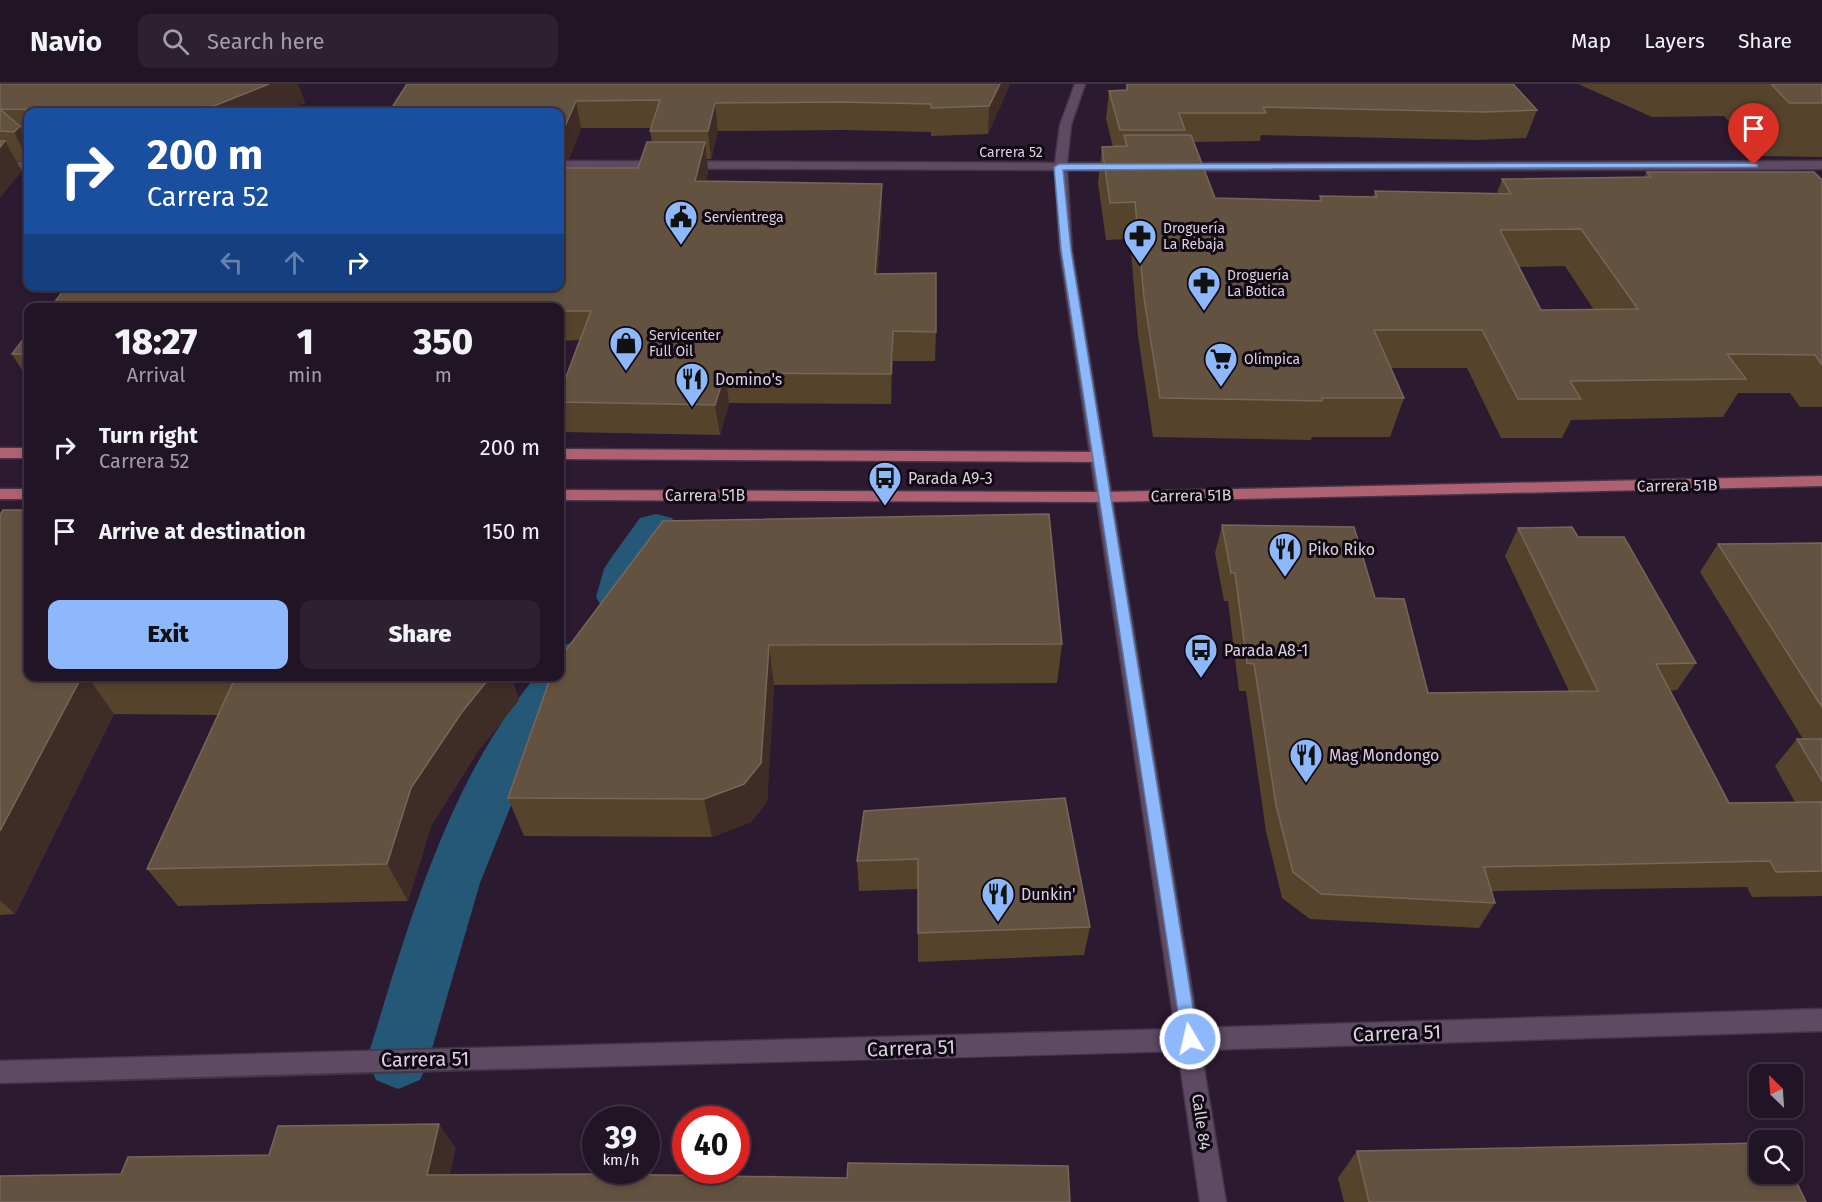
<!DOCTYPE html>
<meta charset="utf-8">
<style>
:root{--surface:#211424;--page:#2d2131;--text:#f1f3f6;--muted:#a29ea6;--line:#3e3341;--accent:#8db9fc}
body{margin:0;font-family:"Fira Sans",sans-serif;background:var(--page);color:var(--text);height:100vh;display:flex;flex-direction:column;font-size:22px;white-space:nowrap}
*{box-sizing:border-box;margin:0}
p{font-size:20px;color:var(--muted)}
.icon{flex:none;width:33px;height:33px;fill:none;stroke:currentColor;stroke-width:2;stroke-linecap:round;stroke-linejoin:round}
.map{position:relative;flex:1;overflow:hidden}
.details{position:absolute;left:24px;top:219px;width:540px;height:378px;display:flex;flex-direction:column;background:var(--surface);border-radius:12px;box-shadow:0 3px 9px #0003,0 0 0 2px var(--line)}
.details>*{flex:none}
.banner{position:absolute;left:24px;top:24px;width:540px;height:183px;border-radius:12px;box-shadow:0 3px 9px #0003,0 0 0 2px var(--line);background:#1a4fa0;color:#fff;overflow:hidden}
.needle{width:39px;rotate:335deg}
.tools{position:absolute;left:1749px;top:980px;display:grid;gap:12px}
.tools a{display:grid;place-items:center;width:54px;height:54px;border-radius:12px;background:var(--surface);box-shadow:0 3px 9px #0003,0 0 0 2px var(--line);font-size:30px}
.speed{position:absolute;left:582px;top:1022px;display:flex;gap:12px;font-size:30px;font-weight:700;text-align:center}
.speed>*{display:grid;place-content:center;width:78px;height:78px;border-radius:50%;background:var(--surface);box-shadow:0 3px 9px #0003,0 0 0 2px var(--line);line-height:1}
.speed small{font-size:15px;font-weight:400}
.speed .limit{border:9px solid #d22;background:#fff;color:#111}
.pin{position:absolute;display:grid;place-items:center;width:51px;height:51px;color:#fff;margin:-62px -26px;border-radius:50% 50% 50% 0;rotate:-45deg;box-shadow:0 0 6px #0007}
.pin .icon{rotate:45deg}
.me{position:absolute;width:66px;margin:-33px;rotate:351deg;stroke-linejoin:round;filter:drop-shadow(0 0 4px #0008)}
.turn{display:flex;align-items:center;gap:21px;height:126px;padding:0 24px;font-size:27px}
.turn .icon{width:78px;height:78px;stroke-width:2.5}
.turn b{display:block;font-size:42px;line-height:51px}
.lanes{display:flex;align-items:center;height:57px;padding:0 24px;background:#0003;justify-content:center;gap:30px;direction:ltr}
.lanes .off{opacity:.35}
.eta{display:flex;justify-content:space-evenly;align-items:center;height:102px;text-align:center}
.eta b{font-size:36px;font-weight:800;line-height:42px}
.action{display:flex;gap:12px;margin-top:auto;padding:12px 24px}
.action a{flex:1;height:69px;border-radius:12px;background:var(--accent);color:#111;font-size:24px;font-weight:800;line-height:69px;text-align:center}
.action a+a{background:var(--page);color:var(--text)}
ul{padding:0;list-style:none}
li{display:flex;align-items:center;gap:18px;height:84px;padding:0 24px}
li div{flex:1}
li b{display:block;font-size:22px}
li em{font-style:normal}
header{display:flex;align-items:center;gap:36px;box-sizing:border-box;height:84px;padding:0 30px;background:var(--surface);border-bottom:2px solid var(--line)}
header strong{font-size:28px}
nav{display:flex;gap:33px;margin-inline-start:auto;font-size:21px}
.search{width:420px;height:54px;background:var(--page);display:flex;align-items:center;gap:15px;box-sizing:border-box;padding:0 21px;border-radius:12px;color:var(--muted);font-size:22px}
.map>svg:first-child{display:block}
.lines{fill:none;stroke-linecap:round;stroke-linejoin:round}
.canal{fill:#245876;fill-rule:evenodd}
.minor-casing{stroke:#443648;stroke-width:3}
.major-casing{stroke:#443648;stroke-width:3}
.minor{fill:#5e4a63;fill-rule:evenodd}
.major{fill:#ae6170;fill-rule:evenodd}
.wall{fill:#56432c;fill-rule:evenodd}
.shaded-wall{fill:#3f2c26}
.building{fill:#645240;stroke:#776659;stroke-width:1.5;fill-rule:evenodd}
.route{fill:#8db9fc;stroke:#5c78a4;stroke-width:1.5}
.labels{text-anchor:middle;stroke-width:6;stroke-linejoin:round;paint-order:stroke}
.far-street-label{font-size:14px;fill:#dcd1df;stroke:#100812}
.far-poi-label{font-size:14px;fill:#dcd1df;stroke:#100812;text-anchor:start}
.poi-label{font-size:16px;fill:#dcd1df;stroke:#100812;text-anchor:start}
.street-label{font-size:16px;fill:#dcd1df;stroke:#100812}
.near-street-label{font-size:20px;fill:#dcd1df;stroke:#100812}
</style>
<header>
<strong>Navio</strong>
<div class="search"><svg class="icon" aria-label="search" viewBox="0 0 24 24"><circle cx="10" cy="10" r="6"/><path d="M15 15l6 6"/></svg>Search here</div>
<nav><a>Map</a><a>Layers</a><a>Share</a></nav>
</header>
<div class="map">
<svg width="1822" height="1118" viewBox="0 0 1822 1118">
<rect width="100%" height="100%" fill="#2c1a30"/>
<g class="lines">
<path class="canal" d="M656 430 672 434 678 445 649 488 642 513 635 525 619 530 603 525 596 513 604 485 611 474 640 434Z
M581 556 598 561 605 574 550 649 514 714 480 799 429 975 420 996 398 1005 376 996 367 975C408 843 446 700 536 592H560V566L564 561Z"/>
<g class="minor-casing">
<path id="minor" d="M1075 0H1085L1071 41 1067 79H1124L1130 83 1124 87 1067 86 1072 167 1198 944 1822 925V947L1201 966 1226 1118H1200L1178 967C785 979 393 986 0 999V977L1175 945 1060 167 1055 86 560 84V77L1055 79 1060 41Z
M1822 77V85L1179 87 1173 83 1179 79Z
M0 78H28V85L0 86Z"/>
</g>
<g class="major-casing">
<path id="major" d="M0 364H28V374H0Z
M560 365 1098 368 1106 373 1098 378 560 375Z
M1822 392V402L1105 418 560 416V406L1105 408Z
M0 405H28V415H0Z"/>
</g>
<use href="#minor" class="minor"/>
<use href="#major" class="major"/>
</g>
<path class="wall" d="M0 0H298L305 19 282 28H28V54H27L28 58V78L16 77 22 87 0 113Z
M407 0H1010L988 50 931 52V48L843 46 718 47 711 75H707L708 87 706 97 882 128 878 190 936 248 935 277H893L891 320 729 319 720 351 564 348 560 331V309L579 256 560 257V202ZM581 44H651L650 47 652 58 638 84H564L562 76 569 75Z
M1127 0H1513L1537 26 1526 54 1476 56 1261 51 1260 57 1193 58 1215 114 1319 116 1320 112 1373 113 1375 107 1497 109 1502 95 1644 93 1647 88 1822 96V323H1800L1790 309H1738L1723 333 1571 336 1562 354H1501L1467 284H1391L1404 314 1390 353H1312L1311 356 1153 353 1138 252 1130 155 1106 156 1098 99 1102 63H1113L1106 35 1109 7 1126 6ZM1565 182 1594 226H1541L1519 183Z
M1578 0H1822V73L1761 72 1724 32 1652 33Z
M28 249V296L12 270Z
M0 431 28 592H511L519 616 478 667 431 742 408 817 178 822 147 785 219 631 114 630 15 830 0 831Z
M663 437 1062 560 1057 599 774 601 767 718 751 738 712 753 524 752 508 714Z
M1222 441 1375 514 1428 609 1569 607 1505 472 1518 444 1578 453 1696 579 1677 606 1670 607 1729 719 1795 718 1775 682 1797 655H1803L1700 488 1718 460 1822 459V812L1752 813 1747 803 1491 807 1495 819 1479 844 1310 835 1282 814 1266 747 1246 607H1239L1228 517H1224L1215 469Z
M864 727 1090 843 1084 871 918 878V805L859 807 857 777Z
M1357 1067 1806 1118H1344L1338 1094Z"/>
<path class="shaded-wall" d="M269 0H298L305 19 282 28H216L214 22Z
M1000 0H1010L988 50 989 22Z
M576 17 581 44 569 75 562 76 565 86 560 99V48Z
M715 19 718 47 711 75 708 47Z
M20 42 28 58V75L14 48Z
M5 57 22 87 0 113V63Z
M705 58 708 87 699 125 695 97Z
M882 100V128L876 219 875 190Z
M893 247V277L891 320V290Z
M725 289 729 319 720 351 715 321Z
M769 561 774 601 767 718 751 738 712 753 704 715Z
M82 592H87L114 630 15 830 0 816V747Z
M491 592H511L519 616 478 667 431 742 408 817 387 780 411 704 462 628Z
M439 1040 456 1064 445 1113 427 1091Z"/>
<path class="building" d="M0 0H269L214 22 128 26 0 25 20 42 14 48 0 47Z
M407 0H1000L989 22 931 24V20L841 18 715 19 708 47H650L660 16 576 17 563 47 560 48V28H389Z
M1127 0H1513L1537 26 1485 28 1263 23 1266 29H1179L1185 46H1120L1109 7 1127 6Z
M1771 0H1822V19H1789Z
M1124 51H1191L1215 114 1322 117 1320 112 1377 113 1375 107 1511 110 1502 95 1651 93 1647 88H1814L1822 96V281L1815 271 1727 270 1746 295 1570 297 1581 315H1518L1482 246H1374L1404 314H1322V317L1160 314 1144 214 1135 118 1110 119 1102 63 1127 62ZM1581 145 1638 225 1541 226 1500 146Z
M0 57H5L0 63Z
M647 58H705L695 97 882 100 875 190 936 189V248L893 247 891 290 725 289 715 321 560 318V309L591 227H560V224H50L67 202H560V84H638Z
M28 249V270H12Z
M3 426H28V592H82L0 747V431Z
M1049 430 1062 560 769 561 761 679 744 700 704 715 508 714 551 592H560V574L663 437Z
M1222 441 1354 443 1375 514 1404 515 1428 609 1598 607 1518 444 1572 443 1578 453H1624L1696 579 1656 580 1729 719 1822 718V787L1776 788 1770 777 1484 783 1495 819 1321 810 1293 788 1276 721 1254 580 1247 579 1235 489H1231Z
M1822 459V623L1718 460Z
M236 592H491L462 628 411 704 387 780 147 785Z
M1797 655H1822V697Z
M1065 714 1090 843 918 849V775L857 777 864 727Z
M439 1040 427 1091 605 1090 847 1094 848 1079 1068 1082 1070 1118H0V1092L121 1090 128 1073 269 1071 278 1042Z
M1760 1059V1089H1792L1806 1118H1369L1357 1067Z"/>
<path class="route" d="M1754 79 1758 81 1757 83 1063 86 1071 166 1198 955 1196 961 1190 964 1183 961 1061 166 1054 83 1059 80Z"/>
<defs>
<g id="civic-pin" transform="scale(1.725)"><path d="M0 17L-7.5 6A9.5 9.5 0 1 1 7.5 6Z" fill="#8db9fc" stroke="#100812"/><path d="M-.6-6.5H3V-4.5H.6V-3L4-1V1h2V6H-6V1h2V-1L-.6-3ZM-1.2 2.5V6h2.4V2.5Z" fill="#111"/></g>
<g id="pharmacy-pin" transform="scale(1.725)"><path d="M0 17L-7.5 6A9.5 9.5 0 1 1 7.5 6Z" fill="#8db9fc" stroke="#100812"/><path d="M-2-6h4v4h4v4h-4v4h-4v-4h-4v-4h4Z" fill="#111"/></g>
<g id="shop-pin" transform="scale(1.725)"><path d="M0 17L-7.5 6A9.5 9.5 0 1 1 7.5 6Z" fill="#8db9fc" stroke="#100812"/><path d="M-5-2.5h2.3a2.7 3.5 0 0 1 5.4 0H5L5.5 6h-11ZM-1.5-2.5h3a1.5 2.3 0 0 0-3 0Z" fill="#111"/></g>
<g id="supermarket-pin" transform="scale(1.725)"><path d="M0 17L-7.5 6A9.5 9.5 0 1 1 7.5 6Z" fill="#8db9fc" stroke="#100812"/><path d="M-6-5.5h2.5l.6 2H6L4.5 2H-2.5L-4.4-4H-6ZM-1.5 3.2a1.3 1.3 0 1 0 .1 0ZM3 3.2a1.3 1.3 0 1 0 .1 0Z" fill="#111"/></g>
<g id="restaurant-pin" transform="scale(1.725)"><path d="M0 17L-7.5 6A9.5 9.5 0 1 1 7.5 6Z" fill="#8db9fc" stroke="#100812"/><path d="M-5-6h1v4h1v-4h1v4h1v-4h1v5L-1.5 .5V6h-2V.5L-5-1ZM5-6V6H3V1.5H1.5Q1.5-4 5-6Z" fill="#111"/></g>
<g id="bus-pin" transform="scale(1.725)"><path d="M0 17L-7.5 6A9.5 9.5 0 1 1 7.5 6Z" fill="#8db9fc" stroke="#100812"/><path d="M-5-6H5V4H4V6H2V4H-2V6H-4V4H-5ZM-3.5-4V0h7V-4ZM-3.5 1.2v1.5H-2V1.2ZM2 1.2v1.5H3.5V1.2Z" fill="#111"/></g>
</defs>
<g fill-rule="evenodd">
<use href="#civic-pin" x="681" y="133"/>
<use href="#pharmacy-pin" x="1140" y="152"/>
<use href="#pharmacy-pin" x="1204" y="199"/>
<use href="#shop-pin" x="626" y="259"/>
<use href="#supermarket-pin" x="1221" y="275"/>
<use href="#restaurant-pin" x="692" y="295"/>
<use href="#bus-pin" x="885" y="394"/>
<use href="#restaurant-pin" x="1285" y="465"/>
<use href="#bus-pin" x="1201" y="566"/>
<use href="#restaurant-pin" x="1306" y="671"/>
<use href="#restaurant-pin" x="998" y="810"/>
</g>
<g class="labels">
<g class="far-street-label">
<text x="1011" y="73">Carrera 52</text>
</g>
<g class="far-poi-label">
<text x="704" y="138">Servientrega</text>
<text x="1163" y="149">Droguería<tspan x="1163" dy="16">La Rebaja</tspan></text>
<text x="1227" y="196">Droguería<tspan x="1227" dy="16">La Botica</tspan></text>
<text x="649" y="256">Servicenter<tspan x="649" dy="16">Full Oil</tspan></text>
<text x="1244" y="280">Olímpica</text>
</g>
<g class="poi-label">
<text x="715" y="301">Domino's</text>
<text x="908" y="400">Parada A9-3</text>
<text x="1308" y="471">Piko Riko</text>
<text x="1224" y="572">Parada A8-1</text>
<text x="1329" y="677">Mag Mondongo</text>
<text x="1021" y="816">Dunkin'</text>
</g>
<g class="street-label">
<text transform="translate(1677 401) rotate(-1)" y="6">Carrera 51B</text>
<text x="705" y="417">Carrera 51B</text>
<text transform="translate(1191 411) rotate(-1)" y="6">Carrera 51B</text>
<text transform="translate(1202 1038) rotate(82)" y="6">Calle 84</text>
</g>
<g class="near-street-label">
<text transform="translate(1397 949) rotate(-2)" y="7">Carrera 51</text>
<text transform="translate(911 964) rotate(-2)" y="7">Carrera 51</text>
<text transform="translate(425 975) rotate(-1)" y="7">Carrera 51</text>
</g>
</g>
</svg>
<div class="tools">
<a><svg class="needle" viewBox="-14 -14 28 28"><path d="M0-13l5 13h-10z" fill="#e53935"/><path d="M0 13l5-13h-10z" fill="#a29ea6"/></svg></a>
<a><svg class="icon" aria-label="search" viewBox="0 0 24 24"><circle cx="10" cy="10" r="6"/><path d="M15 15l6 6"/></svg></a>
</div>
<div class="speed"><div>39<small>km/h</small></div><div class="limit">40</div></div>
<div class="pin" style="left:1754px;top:81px;background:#d93025"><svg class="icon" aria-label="arrive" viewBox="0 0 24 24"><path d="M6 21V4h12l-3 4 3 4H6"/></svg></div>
<svg class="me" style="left:1190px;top:955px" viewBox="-20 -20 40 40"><circle r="17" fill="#8db9fc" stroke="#fff" stroke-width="3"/><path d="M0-11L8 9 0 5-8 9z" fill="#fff"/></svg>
<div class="banner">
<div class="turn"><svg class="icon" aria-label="right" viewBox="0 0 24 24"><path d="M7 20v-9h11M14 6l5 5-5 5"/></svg><div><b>200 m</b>Carrera 52</div></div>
<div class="lanes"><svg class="icon off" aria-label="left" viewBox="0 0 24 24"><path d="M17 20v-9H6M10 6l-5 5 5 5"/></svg><svg class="icon off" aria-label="ahead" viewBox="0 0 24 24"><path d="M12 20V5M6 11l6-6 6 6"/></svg><svg class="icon" aria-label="right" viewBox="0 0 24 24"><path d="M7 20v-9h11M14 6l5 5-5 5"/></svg></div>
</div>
<section class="details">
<div class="eta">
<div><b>18:27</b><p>Arrival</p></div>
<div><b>1</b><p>min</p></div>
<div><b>350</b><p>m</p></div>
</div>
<ul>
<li><svg class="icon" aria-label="right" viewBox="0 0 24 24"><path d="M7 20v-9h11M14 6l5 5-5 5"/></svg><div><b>Turn right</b><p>Carrera 52</p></div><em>200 m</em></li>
<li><svg class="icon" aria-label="arrive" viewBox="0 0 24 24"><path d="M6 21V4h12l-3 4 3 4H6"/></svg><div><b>Arrive at destination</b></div><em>150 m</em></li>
</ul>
<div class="action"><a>Exit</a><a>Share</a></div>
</section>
</div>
